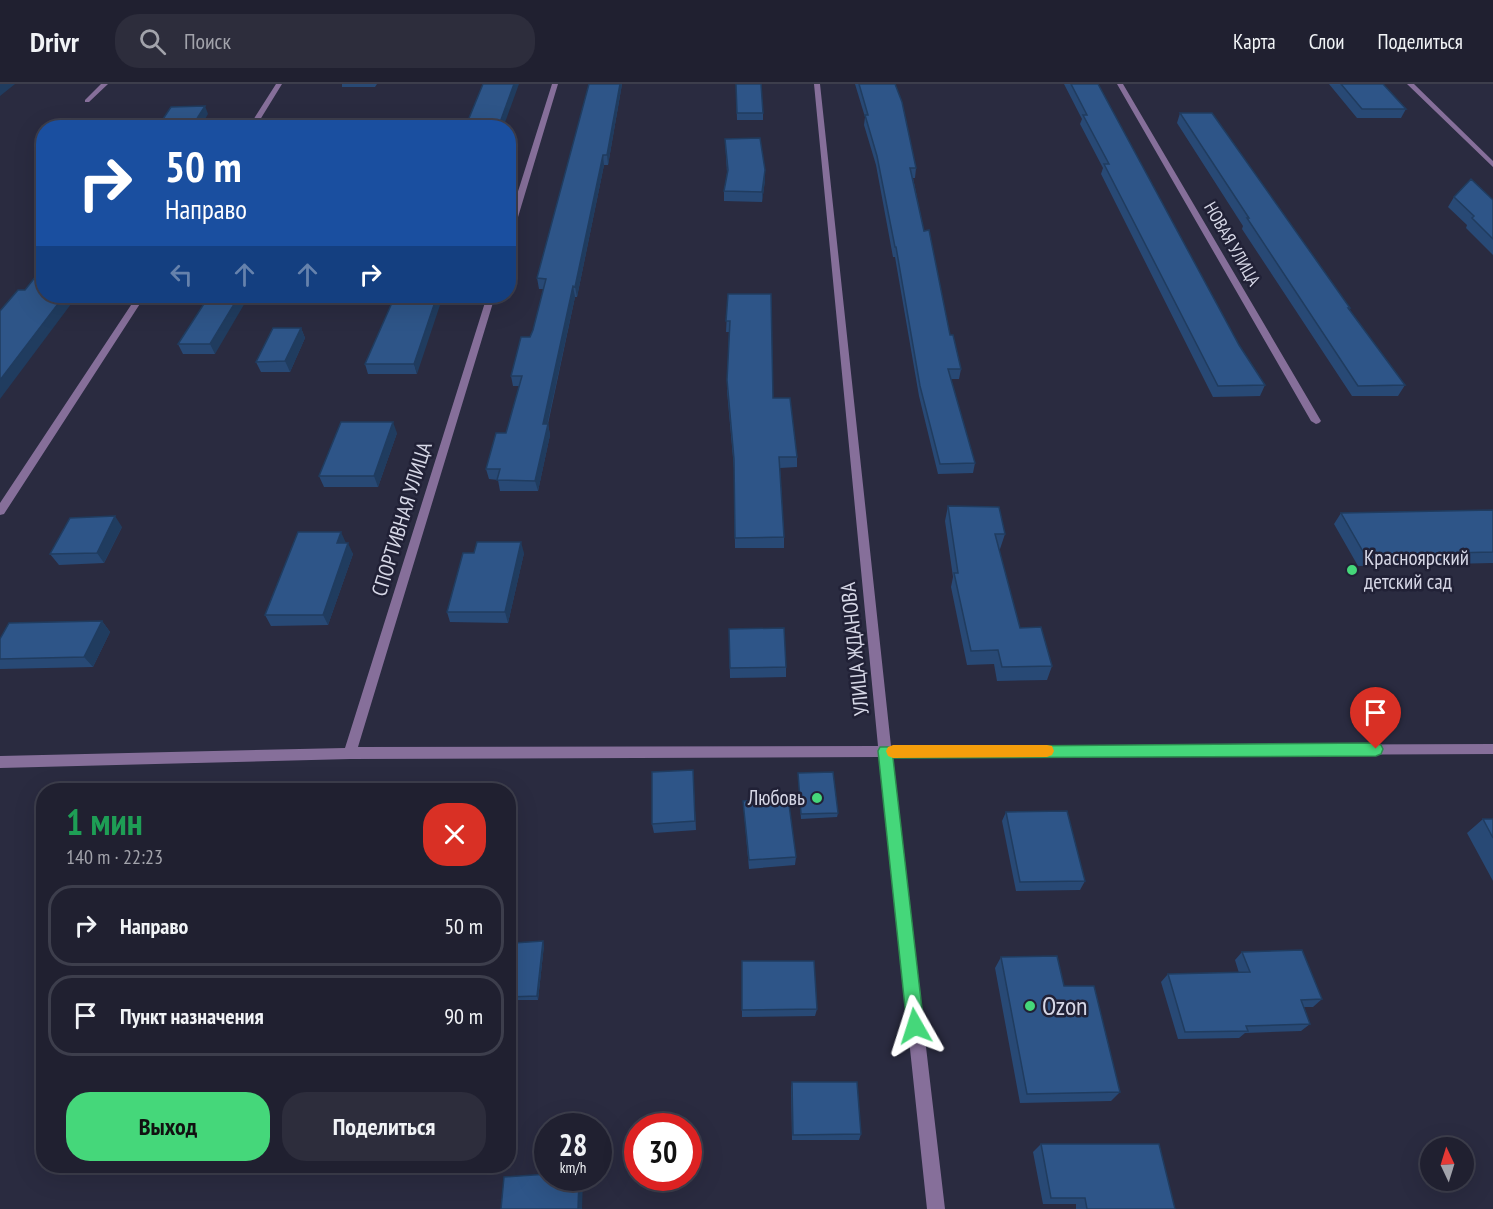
<!DOCTYPE html>
<html lang="ru">
<meta charset="utf-8">
<style>
:root{--surface:#202030;--page:#2d2d3c;--text:#f1f3f6;--muted:#a2a3ab;--line:#3d3e4c;--accent:#45d77a}
body{margin:0;font-family:"PT Sans Narrow",sans-serif;background:var(--page);color:var(--text);height:100vh;display:flex;flex-direction:column;font-size:22px;white-space:nowrap}
*{box-sizing:border-box;margin:0}
p{font-size:20px;color:var(--muted)}
.icon{flex:none;width:33px;height:33px;fill:none;stroke:currentColor;stroke-width:2;stroke-linecap:round;stroke-linejoin:round}
.map{position:relative;flex:1;overflow:hidden}
.sheet{position:absolute;left:36px;top:699px;width:480px;height:390px;display:flex;flex-direction:column;background:var(--surface);border-radius:24px;box-shadow:0 6px 24px #0002,0 0 0 2px var(--line)}
.sheet>*{flex:none}
.banner{position:absolute;left:36px;top:36px;width:480px;height:183px;border-radius:24px;box-shadow:0 6px 24px #0002,0 0 0 2px var(--line);background:#1a4fa0;color:#fff;overflow:hidden}
.needle{width:39px;rotate:356deg}
.buttons{position:absolute;left:1420px;top:1053px;display:grid;gap:12px}
.buttons a{display:grid;place-items:center;width:54px;height:54px;border-radius:50%;background:var(--surface);box-shadow:0 6px 24px #0002,0 0 0 2px var(--line);font-size:30px}
.speed{position:absolute;left:534px;top:1029px;display:flex;gap:12px;font-size:30px;font-weight:700;text-align:center}
.speed>*{display:grid;place-content:center;width:78px;height:78px;border-radius:50%;background:var(--surface);box-shadow:0 6px 24px #0002,0 0 0 2px var(--line);line-height:1}
.speed small{font-size:15px;font-weight:400}
.speed .limit{border:9px solid #d22;background:#fff;color:#111}
.pin{position:absolute;display:grid;place-items:center;width:51px;height:51px;color:#fff;margin:-62px -26px;border-radius:50% 50% 50% 0;rotate:-45deg;box-shadow:0 0 6px #0007}
.pin .icon{rotate:45deg}
.me{position:absolute;width:66px;margin:-33px;rotate:354deg;stroke-linejoin:round;filter:drop-shadow(0 0 4px #0008)}
.turn{display:flex;align-items:center;gap:21px;height:126px;padding:0 30px;font-size:27px}
.turn .icon{width:78px;height:78px;stroke-width:2.5}
.turn b{display:block;font-size:42px;line-height:51px}
.lanes{display:flex;align-items:center;height:57px;padding:0 30px;background:#0003;justify-content:center;gap:30px;direction:ltr}
.lanes .off{opacity:.35}
.round{display:grid;place-items:center;flex:none;width:63px;height:63px;border-radius:24px;background:var(--page)}
.overview{display:flex;align-items:center;justify-content:space-between;height:102px;padding:0 30px}
h1{font-size:36px;font-weight:800;line-height:45px;color:#1e9e55}
.primary-button{display:flex;gap:12px;margin-top:auto;padding:12px 30px}
.primary-button a{flex:1;height:69px;border-radius:24px;background:var(--accent);color:#111;font-size:24px;font-weight:800;line-height:69px;text-align:center}
.primary-button a+a{background:var(--page);color:var(--text)}
ul{padding:0;list-style:none}
li{display:flex;align-items:center;gap:18px;height:81px;margin:0 12px 9px;padding:0 18px;border:3px solid var(--line);border-radius:24px}
li div{flex:1}
li b{display:block;font-size:22px}
li em{font-style:normal}
header{display:flex;align-items:center;gap:36px;box-sizing:border-box;height:84px;padding:0 30px;background:var(--surface);border-bottom:2px solid var(--line)}
header strong{font-size:28px}
nav{display:flex;gap:33px;margin-inline-start:auto;font-size:21px}
.search{width:420px;height:54px;background:var(--page);display:flex;align-items:center;gap:15px;box-sizing:border-box;padding:0 21px;border-radius:24px;color:var(--muted);font-size:22px}
.map>svg:first-child{display:block}
.lines{fill:none;stroke-linecap:round;stroke-linejoin:round}
.minor{fill:#866f9a;fill-rule:evenodd}
.wall{fill:#284975}
.shaded-wall{fill:#203c5f}
.building{fill:#2e5588;stroke:#203c5f;stroke-width:1.5}
.route{fill:#45d77a;stroke:#2d8c4f;stroke-width:1.5}
.slow{fill:#f59e0b}
.poi-dot{fill:#45d77a;stroke:#212136;stroke-width:2}
.labels{text-anchor:middle;stroke-width:5;stroke-linejoin:round;paint-order:stroke}
.far-street-label{font-size:18px;fill:#d6d7e6;stroke:#212136}
.street-label{font-size:21px;fill:#d6d7e6;stroke:#212136}
.poi-label{font-size:21px;fill:#d6d7e6;stroke:#212136;text-anchor:start}
.near-poi-label{font-size:26px;fill:#d6d7e6;stroke:#212136;text-anchor:start}
</style>
<header>
<strong>Drivr</strong>
<div class="search"><svg class="icon" aria-label="search" viewBox="0 0 24 24"><circle cx="10" cy="10" r="6"/><path d="M15 15l6 6"/></svg>Поиск</div>
<nav><a>Карта</a><a>Слои</a><a>Поделиться</a></nav>
</header>
<div class="map">
<svg width="1493" height="1125" viewBox="0 0 1493 1125">
<rect width="100%" height="100%" fill="#2a2b40"/>
<g class="lines">
<path class="minor" d="M101 0H108L89 18H85V16Z
M276 0H282L255 44H248Z
M552 0H558L512 153 508 155V139Z
M814 0H820L891 662 1493 660V670L892 673 945 1125H927L879 673 350 675 0 684V672L345 664 487 212H495L358 663 878 662Z
M1117 0H1123L1321 337 1319 339 1316 340 1311 337Z
M1407 0H1414L1493 77V83Z
M137 212H145L4 430 0 431V419Z"/>
</g>
<path class="wall" d="M342 0H377L375 3H342Z
M589 0H622L608 81H604L577 213H575L548 340 550 351 538 407H500L498 396 489 395 486 385 506 349 519 302H513L511 292 533 246 544 205H539L537 194Z
M736 0 763 29V36H737Z
M855 0H895L916 84 915 94H913L924 147 950 251 961 285 959 295H951L975 379 973 389 938 390 919 312 895 173H893L876 81 864 41 865 33Z
M1064 0H1098L1239 261 1265 301 1260 312 1213 313 1101 90 1103 84 1080 40 1082 35Z
M1329 0H1383L1406 25 1401 34H1357Z
M1180 29 1350 224 1349 225 1405 301 1398 312H1352L1242 145 1243 142 1177 39Z
M725 55 765 96 762 118 724 117V107L727 89Z
M1454 113 1493 116V171L1466 144 1467 141 1448 123Z
M728 210 797 373V383L780 384 784 453V464H735L734 385 727 307 729 248H726Z
M209 212 215 270H183L178 260Z
M395 212 417 290H368L365 280Z
M301 244 305 254 290 288H261L256 278Z
M397 349 378 403H324L319 392Z
M948 422 1005 450 1000 465H999L1020 544 1052 582 1047 596 997 597 994 580 967 581 951 503 953 493 945 437Z
M1493 426V479L1358 482 1334 440 1341 429Z
M122 443 104 479 59 481 50 470Z
M345 459 353 470 328 541 271 542 265 531Z
M524 469 508 539 450 538 447 528Z
M102 537 110 548 93 583 0 585V555Z
M729 545 786 583V593L730 594Z
M693 686 696 746 654 749 652 740Z
M798 689 838 729 837 733 801 735Z
M743 717 796 773 795 781 749 785Z
M1006 728 1085 797 1080 806 1016 807 1002 737Z
M1483 735H1493V797L1467 749Z
M544 861 538 916H510L508 913Z
M1242 868 1322 915 1313 923H1304L1310 940 1301 947 1245 949 1239 954 1178 955 1161 898 1168 890 1239 889 1235 876Z
M1001 873 1064 902 1120 1008 1111 1017 1020 1019 995 884Z
M742 877 817 925 815 932 742 933Z
M792 998 861 1050 859 1056H792L791 1004Z
M1041 1060 1175 1125H1076V1120H1043L1033 1068Z"/>
<path class="shaded-wall" d="M0 0H15L0 12Z
M514 0H519L503 44H498Z
M620 0H622L608 81 607 71Z
M205 22 208 30 200 44H191Z
M603 71 604 81 577 213 575 203Z
M765 86V96L762 118V108Z
M573 202 575 213 545 351 543 340Z
M64 212H74L73 213 74 216 0 315V296Z
M239 212H249L215 270 210 260Z
M437 212H443L417 290 414 280Z
M301 244 305 254 290 288 285 277Z
M393 338 397 349 378 403 374 392Z
M548 340 550 351 538 407 535 397Z
M115 432 122 443 104 479 97 469Z
M341 448 346 459H337Z
M521 458 524 469 508 539 505 528Z
M348 459 353 470 328 541 323 531Z
M102 537 110 548 93 583 84 573Z
M543 857 544 861 538 916 537 912Z
M579 1094H583L582 1125H578Z"/>
<path class="building" d="M483 0H514L498 44H465Z
M589 0H620L607 71H603L575 203 573 202 543 340H548L535 397 497 396 500 385H486L496 349H506L522 292H511L521 253H530L533 246 546 195 537 194Z
M736 0H761L763 29H737Z
M859 0H895L902 18 916 84H910L924 147 929 146 950 251H953L961 285H948L975 379 940 380 920 302 896 163H895L877 72 865 31H868Z
M1071 0H1098L1239 261 1265 301 1218 302 1104 80H1109L1083 31H1087Z
M1341 0H1383L1406 25H1362Z
M205 22 191 44H157L171 23Z
M1180 29H1212L1350 224H1348L1405 301 1358 302 1247 134H1249Z
M760 54 765 86 762 108 724 107 728 86 725 55Z
M1471 95 1493 116V155L1472 134 1474 132 1454 113Z
M44 182V212H64L0 296V227L18 206H25Z
M728 210H771L773 314H790L797 373H779L784 453 735 454 734 375 727 296 730 237H726Z
M209 212H239L210 260H178Z
M395 212H437L414 280H365Z
M273 244H301L285 277 256 278Z
M341 338H393L374 392H319Z
M948 422 999 423 1005 450H995L1020 544 1041 543 1052 582 1002 583 998 566 971 567 954 489H958Z
M1493 426V468L1365 471 1341 429Z
M115 432 97 469 50 470 70 434Z
M298 448H341L337 459H348L323 531H265Z
M477 458H521L505 528H447L463 469H474Z
M102 537 84 573 0 575V555L9 539Z
M784 544 786 583 730 584 729 545Z
M693 686 695 737 652 740V688Z
M833 688 838 729 801 730 798 689Z
M788 713 796 773 749 776 743 717Z
M1067 727 1085 797 1020 798 1006 728Z
M1483 735H1493V754Z
M543 857 537 912 508 913V906L514 859Z
M1302 866 1322 915 1301 916 1310 940 1246 942 1248 947 1185 948 1168 890 1250 888 1242 868Z
M1057 872 1064 902H1094L1120 1008 1027 1010 1001 873Z
M742 877H814L817 925 742 926Z
M792 998H857L861 1050 793 1051Z
M1041 1060H1159L1175 1125H1087L1085 1114H1051Z
M548 1090V1094H579L578 1125H501L504 1093Z"/>
<path class="route" d="M1376 659 1381 661 1383 665 1381 670 1376 672 893 674 924 942 922 948 915 951 909 948 907 942 878 667 880 663Z"/>
<path class="slow" d="M893 661H1047L1052 662 1054 667 1052 671 1047 673 893 674 888 672 886 667 888 663Z"/>
<g class="poi-dot">
<circle cx="1352" cy="486" r="6"/>
<circle cx="817" cy="714" r="6"/>
<circle cx="1030" cy="922" r="6"/>
</g>
<g class="labels">
<g class="far-street-label">
<text transform="translate(1232 160) rotate(60)" y="6">НОВАЯ УЛИЦА</text>
</g>
<g class="street-label">
<text transform="translate(402 435) rotate(-73)" y="7">СПОРТИВНАЯ УЛИЦА</text>
<text transform="translate(855 565) rotate(-96)" y="7">УЛИЦА ЖДАНОВА</text>
</g>
<g class="poi-label">
<text x="1364" y="481">Красноярский<tspan x="1364" dy="24">детский сад</tspan></text>
<text x="805" y="721" text-anchor="end">Любовь</text>
</g>
<g class="near-poi-label">
<text x="1042" y="931">Ozon</text>
</g>
</g>
</svg>
<div class="buttons">
<a><svg class="needle" viewBox="-14 -14 28 28"><path d="M0-13l5 13h-10z" fill="#e53935"/><path d="M0 13l5-13h-10z" fill="#a2a3ab"/></svg></a>
</div>
<div class="speed"><div>28<small>km/h</small></div><div class="limit">30</div></div>
<div class="pin" style="left:1376px;top:665px;background:#d93025"><svg class="icon" aria-label="arrive" viewBox="0 0 24 24"><path d="M6 21V4h12l-3 4 3 4H6"/></svg></div>
<svg class="me" style="left:915px;top:942px" viewBox="-20 -20 40 40"><path d="M0-17L14 15 0 8-14 15z" fill="#45d77a" stroke="#fff" stroke-width="4"/></svg>
<div class="banner">
<div class="turn"><svg class="icon" aria-label="right" viewBox="0 0 24 24"><path d="M7 20v-9h11M14 6l5 5-5 5"/></svg><div><b>50 m</b>Направо</div></div>
<div class="lanes"><svg class="icon off" aria-label="left" viewBox="0 0 24 24"><path d="M17 20v-9H6M10 6l-5 5 5 5"/></svg><svg class="icon off" aria-label="ahead" viewBox="0 0 24 24"><path d="M12 20V5M6 11l6-6 6 6"/></svg><svg class="icon off" aria-label="ahead" viewBox="0 0 24 24"><path d="M12 20V5M6 11l6-6 6 6"/></svg><svg class="icon" aria-label="right" viewBox="0 0 24 24"><path d="M7 20v-9h11M14 6l5 5-5 5"/></svg></div>
</div>
<section class="sheet">
<div class="overview"><div><h1>1 мин</h1><p>140 m · 22:23</p></div><a class="round" style="background:#d93025;color:#fff"><svg class="icon" aria-label="close" viewBox="0 0 24 24"><path d="M6 6l12 12M18 6L6 18"/></svg></a></div>
<ul>
<li><svg class="icon" aria-label="right" viewBox="0 0 24 24"><path d="M7 20v-9h11M14 6l5 5-5 5"/></svg><div><b>Направо</b></div><em>50 m</em></li>
<li><svg class="icon" aria-label="arrive" viewBox="0 0 24 24"><path d="M6 21V4h12l-3 4 3 4H6"/></svg><div><b>Пункт назначения</b></div><em>90 m</em></li>
</ul>
<div class="primary-button"><a>Выход</a><a>Поделиться</a></div>
</section>
</div>
